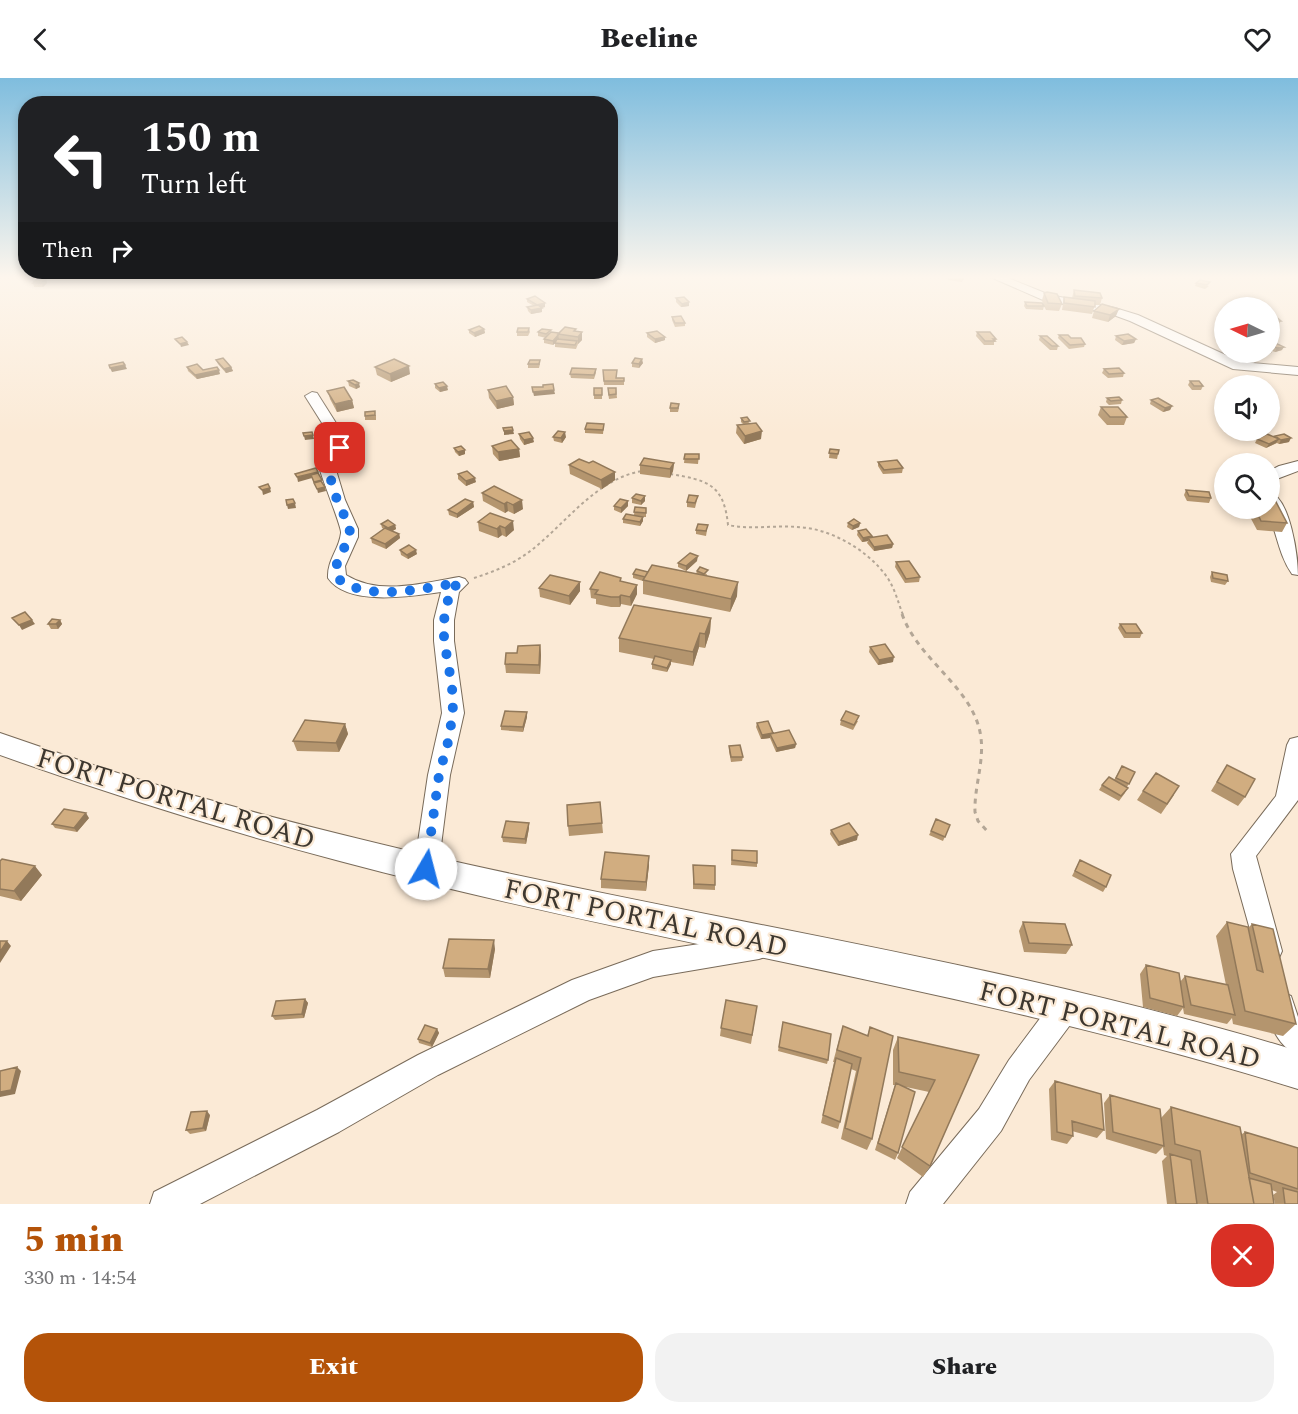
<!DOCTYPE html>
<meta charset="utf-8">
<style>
:root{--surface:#fff;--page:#f2f2f2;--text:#202124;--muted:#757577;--accent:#b45309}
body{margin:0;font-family:Spectral,serif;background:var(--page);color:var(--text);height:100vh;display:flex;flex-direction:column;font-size:22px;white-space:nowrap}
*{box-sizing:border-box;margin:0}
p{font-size:20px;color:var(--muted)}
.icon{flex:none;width:33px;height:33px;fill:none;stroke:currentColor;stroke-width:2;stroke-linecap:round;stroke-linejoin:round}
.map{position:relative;height:1126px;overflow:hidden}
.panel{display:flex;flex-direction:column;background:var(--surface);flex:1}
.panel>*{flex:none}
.top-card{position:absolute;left:18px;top:18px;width:600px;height:183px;border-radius:24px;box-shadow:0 3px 9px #0003;background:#202124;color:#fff;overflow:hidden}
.needle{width:39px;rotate:275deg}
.tools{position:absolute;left:1214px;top:219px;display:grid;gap:12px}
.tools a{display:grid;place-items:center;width:66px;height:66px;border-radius:50%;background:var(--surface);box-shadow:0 3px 9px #0003;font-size:30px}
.pin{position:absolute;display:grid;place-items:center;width:51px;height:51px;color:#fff;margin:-26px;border-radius:12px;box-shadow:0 3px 9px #0006}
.me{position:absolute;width:66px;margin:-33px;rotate:8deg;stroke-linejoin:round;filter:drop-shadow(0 0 4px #0008)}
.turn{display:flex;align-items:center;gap:21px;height:126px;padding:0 24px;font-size:27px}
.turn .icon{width:78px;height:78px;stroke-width:2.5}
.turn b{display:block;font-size:42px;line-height:51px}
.then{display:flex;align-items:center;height:57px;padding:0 24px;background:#0003;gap:12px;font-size:22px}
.round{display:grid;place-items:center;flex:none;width:63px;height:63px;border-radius:24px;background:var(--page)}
.head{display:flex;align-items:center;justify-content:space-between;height:102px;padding:0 24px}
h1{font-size:36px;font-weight:800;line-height:45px;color:var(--accent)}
.primary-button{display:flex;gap:12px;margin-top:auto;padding:12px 24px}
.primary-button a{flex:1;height:69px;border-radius:24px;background:var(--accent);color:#fff;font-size:24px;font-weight:800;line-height:69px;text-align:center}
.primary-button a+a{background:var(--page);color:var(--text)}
header{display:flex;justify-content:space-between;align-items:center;height:78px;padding:0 24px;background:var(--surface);font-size:27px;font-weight:800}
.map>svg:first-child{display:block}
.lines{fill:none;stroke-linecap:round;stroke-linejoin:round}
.minor-casing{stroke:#796b5a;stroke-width:2}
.major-casing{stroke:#796b5a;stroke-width:2}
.path-far1{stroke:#b3a696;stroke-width:2;stroke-dasharray:3 3;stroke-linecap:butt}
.path{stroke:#b3a696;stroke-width:3;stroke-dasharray:5 5;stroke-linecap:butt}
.minor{fill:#fff;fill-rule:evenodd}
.major{fill:#fff;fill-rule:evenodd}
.wall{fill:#b4956e}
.shaded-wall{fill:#92795a}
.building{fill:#d1ad80;stroke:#92795a;stroke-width:1.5}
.route{stroke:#1a73e8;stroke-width:10;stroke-dasharray:0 18}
.labels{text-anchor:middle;stroke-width:4.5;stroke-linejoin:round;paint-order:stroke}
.near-street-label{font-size:28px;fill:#3d372f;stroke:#fbead6}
</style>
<header><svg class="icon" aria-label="back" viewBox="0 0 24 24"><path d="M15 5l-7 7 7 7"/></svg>Beeline<svg class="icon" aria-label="heart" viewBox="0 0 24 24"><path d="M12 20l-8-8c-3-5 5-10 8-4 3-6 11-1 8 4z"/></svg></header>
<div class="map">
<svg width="1298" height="1126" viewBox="0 0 1298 1126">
<rect width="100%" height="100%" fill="#fbead6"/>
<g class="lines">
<g class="minor-casing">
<path id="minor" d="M988 198H1003L1050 217 1115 230 1138 237 1241 284 1298 289V297L1233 291 1130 243 1108 235 1043 222Z
M312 314 317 315 348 364 336 392 345 422 358 451V459L345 488 346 497C380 518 422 505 459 499L465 501 468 505 459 514 454 542V563L464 635 450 697 438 791 435 799 426 802 417 799 414 791 428 697 442 635 434 563V542L441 514C412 518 348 529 328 500 327 482 339 472 341 455 342 450 323 403 320 392L334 364 305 318Z
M1298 383V393L1269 404V393L1279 388Z
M1269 414C1290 419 1298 478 1298 497L1292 496C1278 476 1277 453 1266 430H1269Z
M1298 659V722L1256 778 1282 873 1278 882 1269 885 1260 882 1256 873 1233 791 1231 776 1276 718 1287 667 1290 661Z
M759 857 768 860 772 869 768 878 759 881 653 899 589 922 438 997 339 1054 200 1126H150L154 1114 317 1032 418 977 572 902 653 873Z
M1281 914 1291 918 1298 939V977C1278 969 1262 939 1271 918Z
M1066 915 1076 919 1080 929 1076 939 1029 1002 1001 1053 943 1126H906L910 1114 979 1031 1009 982 1056 919Z"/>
</g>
<g class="major-casing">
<path id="major" d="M0 655C36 667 72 680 108 692 213 725 320 752 426 777 716 844 1013 886 1298 973V1011C1013 922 716 876 426 805 282 770 140 727 0 677Z"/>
</g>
<path class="path-far1" d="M670 396C707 402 724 406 728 447 751 452 774 447 797 449 830 450 868 472 887 499 895 511 898 524 903 537
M474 500C493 494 513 486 529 474 565 447 595 401 642 393"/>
<path class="path" d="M902 536C919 584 975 610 981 660 984 685 974 710 975 734L978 743 989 755"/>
<use href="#minor" class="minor"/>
<use href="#major" class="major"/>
</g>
<path class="wall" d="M949 198H965L962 204 948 202Z
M46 201 47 205 43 209H34L33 205Z
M1196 205 1209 208 1205 211 1195 208Z
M1074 212 1102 220 1100 227H1095L1092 236 1062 232 1064 219 1072 220Z
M1044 215 1062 226 1059 233 1046 232 1044 228 1043 232 1026 231 1024 228 1025 224 1043 227 1042 222Z
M676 220 689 228 681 229 676 224Z
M527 221 545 225V229L541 230 542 234 531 236 528 233 527 229 534 228 527 224Z
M1094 233 1116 238 1108 244 1092 240Z
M1269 236 1281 243 1279 246 1269 247Z
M672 239 685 245V248L675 249 672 242Z
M529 250 530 254 528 258H517V254Z
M484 251 485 255 475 259 469 255V252Z
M576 253 582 262 578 266 576 271 555 269V265L553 267 544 265V261L546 260 538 258V254L559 255Z
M977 254 996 261 995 264H994V267H984L976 258Z
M647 255 665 262 655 265 647 259Z
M1059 257 1085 266 1084 269 1069 271 1058 260Z
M1040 258 1058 268 1057 272H1050L1039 262Z
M1116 258 1136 261 1134 265 1122 267 1115 262Z
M1269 262 1282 272 1275 274 1272 273 1271 275 1261 278 1254 274H1269Z
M216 282 231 289 233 293 226 295 218 286Z
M632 285H643L639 290 632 289Z
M528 286H540L539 290H528Z
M187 289 203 292 220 296 197 301 188 293Z
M375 289 410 296 391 304 377 297Z
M596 291V295L594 301 571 300 570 296Z
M1104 291 1124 295 1123 299 1108 300 1102 295Z
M603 292 616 300H624V307H604Z
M348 303 360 309 356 311 349 308Z
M1190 303 1203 308 1201 312H1192L1188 307Z
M435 306 448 312 440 314 435 310Z
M594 310H602V321H594Z
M616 310 617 320 609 321 608 314Z
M488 312 513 319 514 327 497 331 489 320Z
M328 313 352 322 354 330 337 334 330 321Z
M1107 320 1122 322 1121 326 1109 327 1106 324Z
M1151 322 1172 328 1170 332 1163 334 1150 326Z
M1101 329 1127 339 1124 347H1107L1098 337Z
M670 330H679L678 334H670Z
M376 337V342H365V338Z
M741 340 750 345 761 361 744 366 736 355 737 347 743 346 741 344Z
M604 346 603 356 585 355V351Z
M519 356 534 364 524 367 520 361Z
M1275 358 1289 364 1279 366 1277 365 1266 370 1255 365 1257 361 1274 359Z
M553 359H566L562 365 554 363Z
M492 368 519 371 520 379 499 383 493 376Z
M454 370 465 376 459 378 455 374Z
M830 371 839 372 837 381 829 380Z
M685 376H699L698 386 684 385Z
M878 384 903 390 902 395 883 396 878 388Z
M674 385 673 393 670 400 640 396V387Z
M569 387 615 402 602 411 570 396Z
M458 396 476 404 466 408 458 401Z
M1186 412 1211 420 1209 425 1187 423 1184 417Z
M482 415 523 431 514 436 508 433 505 435 483 423Z
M645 418V423L641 427 632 425V420Z
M697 422 695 430 687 429V424Z
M628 423V428L621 435 614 432V428Z
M473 424 474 429 457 440 449 437 448 432Z
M635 429 646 430V439H643V443L640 448 623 445V441L634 437Z
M1242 430H1269L1287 445 1282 454 1257 452 1249 437 1245 436Z
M490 435 514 452 506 459 502 457 498 460 479 453 478 444Z
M848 445H860L859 449 852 452 847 449Z
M381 446 395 447 396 451 392 453 399 456 400 460 386 471 372 465 371 460 384 451 382 450Z
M696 452H707L706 458 696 456Z
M858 453 872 460 893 466 892 470 874 473 867 465 868 463 862 464 857 457Z
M400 472 417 476 408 481 401 477Z
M697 483 686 493 678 489V485Z
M896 484 920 499 919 504 905 505 895 489Z
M697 493 707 496 706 498 737 518 730 534 643 516V503L633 500V496L648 494 696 496Z
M1212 494 1228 503 1225 507 1211 504 1210 499Z
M621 500V504L637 507V516L631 528 621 526 620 529H611L596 526V521L591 520 590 511Z
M539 510 580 513 570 527 540 519Z
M711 540 710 554 705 570 699 569 693 588 671 584V586L667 594 652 591V586L654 581 619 574V560Z
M60 542 62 546 58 551H51L48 546Z
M1120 546 1142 555 1140 560H1124L1118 550Z
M540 567 541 577 540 596 506 595 505 586Z
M870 569 893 584 878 587 869 574Z
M527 639 523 654 501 652V648Z
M841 642 858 643 853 652 840 647Z
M757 645 772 656 796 666 795 670 776 674 770 660 761 661 756 649Z
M345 646 348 656 339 674 297 673 293 663Z
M729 668 743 679 742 683 731 684 729 673Z
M1227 687 1245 719 1238 728 1211 713Z
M1122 688 1135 694 1127 709 1125 715 1119 723 1099 712 1102 707 1114 702Z
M1143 713 1174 717 1161 736 1137 722Z
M600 724 603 755 569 758 568 748Z
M89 740 77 754 55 750 52 746Z
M529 745V750L526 766 503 764 502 759Z
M950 747 943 763 929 757 931 753Z
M831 752 857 762 838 768 830 756Z
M732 772 757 785V789L731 787Z
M1080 782 1106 809 1103 814 1072 798Z
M0 783 42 797 21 823 0 818Z
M649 787 646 813 601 810V801Z
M693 787 715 807V812L693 811Z
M1023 844 1072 867 1066 876 1024 874 1019 853Z
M1227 844 1248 850 1252 846 1296 946 1283 958 1233 946 1232 940 1227 946 1184 936 1183 930 1177 938 1143 929 1140 896 1146 887 1180 904 1185 898 1226 907 1216 858Z
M495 871 490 900 445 899 443 890Z
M305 921 308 925 304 940 275 942 272 938Z
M757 928 751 966 720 958 721 950Z
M783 944 828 982 827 986 778 973Z
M843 948 867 958 870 949 872 1061 867 1072 841 1061 856 993 851 991 840 1044 838 1051 821 1045 834 984H833Z
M437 951 439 955 432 969 419 965 418 961Z
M898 959 979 977 930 1088 923 1099 897 1080 929 1014 906 1009 898 1075 895 1082 875 1072 895 1007H893V972Z
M1055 1003 1104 1052 1097 1060 1072 1053 1073 1058 1067 1066 1051 1062 1049 1011Z
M1110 1017 1161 1040 1171 1029 1242 1056 1245 1054 1298 1070V1126H1275L1273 1117 1277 1114 1272 1112 1274 1126H1167L1162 1083 1167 1078 1164 1077 1163 1069 1156 1076 1106 1061 1104 1025Z
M210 1037 206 1053 190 1056 186 1052Z"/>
<path class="shaded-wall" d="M46 201 47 205 43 209 41 205Z
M689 224V228L681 229 682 226Z
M545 225V229L538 231 537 227Z
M542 230V234L531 236V232Z
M1119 231 1116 238 1108 244 1110 237Z
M484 251 485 255 475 259 474 255Z
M582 254V262L578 266V259Z
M558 257 559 261 553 267V263Z
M665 259V262L655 265V261Z
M1136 261 1134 265 1122 267 1124 263Z
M187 264 189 267 181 269 180 266Z
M1284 269 1282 272 1275 274 1277 270Z
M1273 271 1271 275 1261 278 1263 274H1269V272Z
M642 281 643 285 639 290V286Z
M125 287 127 291 112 294 110 290Z
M409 288 410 296 391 304 390 296Z
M231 289 233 293 226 295 224 291Z
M219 292 220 296 197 301 195 297Z
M359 305 360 309 356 311 355 307Z
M447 308 448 312 440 314 439 310Z
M554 312 555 316 534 318 533 314Z
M513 319 514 327 497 331 496 323Z
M352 322 354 330 337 334 335 326Z
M1172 328 1170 332 1163 334 1165 330Z
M513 352 514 356 504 357V353Z
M762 353 761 361 744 366 745 358Z
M565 354 566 359 562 365 561 360Z
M313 357 314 361 305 362 304 358Z
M533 360 534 364 524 367V362Z
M1291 360 1289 364 1279 366 1281 362Z
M327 361 328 366 318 367 317 363Z
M1279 361 1276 365 1266 370 1269 366Z
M519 371 520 379 499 383 498 374Z
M465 372V376L459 378 458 374Z
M674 385 673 393 670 400V391Z
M318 394 319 398 311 397 312 400 298 404 297 399Z
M615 394V402L602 411 601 402Z
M475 400 476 404 466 408V403Z
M325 409 326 413 318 415 317 411Z
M270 410 271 414 263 417 262 412Z
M645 418V423L641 427V423Z
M522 422 523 431 514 436 513 427Z
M628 423V428L621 435V430Z
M473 424 474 429 457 440V436Z
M507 424 508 433 505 435 504 426Z
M295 425 296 430 288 431 287 427Z
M643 439V443L640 448V444Z
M513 443 514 452 506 459 505 450Z
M860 445 859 449 852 452 853 448Z
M395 447 396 451 389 455 388 450Z
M500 448 502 457 498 460 497 451Z
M399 456 400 460 386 471 385 466Z
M872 458 871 463 868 460V463L862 464 863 460Z
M893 466 892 470 874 473V469Z
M416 472 417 476 408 481 407 477Z
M698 478 697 483 686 493V488Z
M580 504V513L570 527 569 518Z
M738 504 737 518 730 534 731 521Z
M637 507V516L631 528 630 519Z
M621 517V526L620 529 619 519Z
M711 540 710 554 705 570V556Z
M32 542 35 546 22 552 19 547Z
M60 542 62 546 58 551 56 546Z
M700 555 699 569 693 588V574Z
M540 567 541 577 540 596 539 587Z
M894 579 893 584 878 587 879 582Z
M671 582V586L667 594V590Z
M527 634V639L523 654V649Z
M345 646 348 656 339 674 336 665Z
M773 655 772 660 770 656V660L761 661 762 657Z
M796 666 795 670 776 674 777 670Z
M86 735 89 740 77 754 74 750Z
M529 745V750L526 766 525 761Z
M858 757 857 762 838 768 839 764Z
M649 778V787L646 813V804Z
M35 788 42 797 21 823 14 813Z
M494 862 495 871 490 900 488 891Z
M7 863 11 868 0 885V874Z
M305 921 308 925 304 940 302 936Z
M437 951 439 955 432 969 430 965Z
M17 989 21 993 15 1016 0 1019V1014Z
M207 1033 210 1037 206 1053 203 1050Z"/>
<path class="building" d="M949 198H964L963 201Z
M37 201H46L41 205H33Z
M1200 202 1210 204 1207 207 1196 205Z
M1074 212 1100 215 1102 220 1075 218Z
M1047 214 1057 216 1062 226 1048 225 1044 215Z
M535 218 545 225 537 227 527 221Z
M684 219 689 224 682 226 676 220Z
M1064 219 1095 223V229L1064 225Z
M1025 224 1042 225 1044 228H1027Z
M1102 226 1119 231 1110 237 1094 233Z
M538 227 542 230 531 232 527 229Z
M1269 236 1274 237 1281 243H1269Z
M681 238 685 245H675L672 239Z
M479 248 484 251 474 255 469 252Z
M565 249 576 251 574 253 582 254 578 259 558 256Z
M518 250H529L528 254H517Z
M542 251 551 252 546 256 538 254Z
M657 253 665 259 655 261 647 255Z
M551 254 559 255 558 256H559L553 263 544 261Z
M977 254H990L996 261H993L995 263H985Z
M1128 256 1136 261 1124 263 1116 258Z
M1059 257H1068L1071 260H1081L1085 266 1070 267Z
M1040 258H1047L1058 268H1052Z
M182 259 187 264 180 266 175 261Z
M557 261 577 263 575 267 555 265Z
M1269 262 1284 269 1277 270 1269 267Z
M223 280 231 289 224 291 216 282Z
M635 280 642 281 639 286 632 285Z
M394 281 409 288 390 296 375 289Z
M530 282H540L539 286H528Z
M123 284 125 287 110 290 109 287Z
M197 286 203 292 217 289 219 292 195 297 187 289Z
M572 290 596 291 594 297 570 296Z
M1119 290 1124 295 1109 296 1104 291Z
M603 292H617L616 300H624V303H604Z
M353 302 359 305 355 307 348 303Z
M1190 303H1199L1203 308H1194Z
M443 304 447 308 439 310 435 306Z
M553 306 554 312 533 314 532 309H543V307Z
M506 308 513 319 496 323 488 312Z
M344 309 352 322 335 326 327 313Z
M594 310H602V317H594Z
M608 310H616V316L609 317Z
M1119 319 1122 322 1111 323 1107 320Z
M1158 320 1172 328 1165 330 1151 322Z
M671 325 679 326 678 330H670Z
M1101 329H1118L1127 339H1110Z
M375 333V337L365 338V334Z
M747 339 750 343 744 344 741 340Z
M587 345 604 346 603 352 585 351Z
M756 345 762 353 745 358 737 347Z
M512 349 513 352 504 353 503 350Z
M324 353 327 361 317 363 315 355Z
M558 353 565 354 561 360 553 359Z
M312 354 313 357 304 358 303 355Z
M529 354 533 360 524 362 519 356Z
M1267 356 1279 361 1269 366 1257 361Z
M1284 356 1291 360 1281 362 1275 358Z
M511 362 519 371 498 374 492 368Z
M461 368 465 372 458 374 454 370Z
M830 371 839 372 838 376 829 375Z
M685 376H699V381H684Z
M644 380 674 385 670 391 640 387Z
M579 381 589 385 593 383 615 394 601 402 569 387Z
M897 382 903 390 884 392 878 384Z
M316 390 318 394 297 399 295 396Z
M467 393 475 400 466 403 458 396Z
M318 395 322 402 314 404 311 397Z
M321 403 325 409 317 411 314 405Z
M268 406 270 410 262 412 259 409Z
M494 408 522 422 513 427 507 424 504 426 482 415Z
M1186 412 1209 414 1211 420 1189 418Z
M636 416 645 418 641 423 632 420Z
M689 417 698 418 695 425 687 424Z
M293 421 295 425 287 427 286 422Z
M465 421 473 424 457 436 448 432Z
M620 421 628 423 621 430 614 428Z
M1269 422H1275L1287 445 1261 443 1255 430H1269Z
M635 429 646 430V435L634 434Z
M490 435 513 443 505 450 500 448 497 451 478 444Z
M626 436 643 439 640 444 623 441Z
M854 441 860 445 853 448 848 445Z
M388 442 395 447 388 450 381 446Z
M698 446 708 447 706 453 696 452Z
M385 450 399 456 385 466 371 460Z
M866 451 872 458 863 460 858 453Z
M887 457 893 466 874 469 868 460Z
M409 467 416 472 407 477 400 472Z
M690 475 698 478 686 488 678 485Z
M909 483 920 499 906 501 896 484Z
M652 487 738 504 731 521 643 502Z
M700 489 708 492 704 496 697 493Z
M636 491 648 494 645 499 633 496Z
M600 494 621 500 620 503 637 507 630 519 621 517 619 519H611L595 516 598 512 590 511Z
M1212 494 1227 497 1228 503 1213 500Z
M550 497 580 504 569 518 539 510Z
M634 527 711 540 705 556 700 555 693 574 619 560Z
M25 534 32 542 19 547 12 540Z
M52 541 60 542 56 546H48Z
M1120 546H1136L1142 555H1126Z
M885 566 894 579 879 582 870 569Z
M540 567 539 587 505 586 506 575H517L518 568Z
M655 578 671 582 667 590 652 586Z
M505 633 527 634 523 649 501 648Z
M846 633 859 638 854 647 841 642Z
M305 642 345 646 336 665 293 663Z
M768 643 773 655 762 657 757 645Z
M789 652 796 666 777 670 770 656Z
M740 667 743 679H731L729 668Z
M1227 687 1255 701 1245 719 1217 704Z
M1122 688 1135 694 1129 706 1116 700Z
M1156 695 1179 708 1167 726 1143 713Z
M1109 699 1128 710 1121 718 1102 707Z
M600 724 602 745 568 748 567 727Z
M64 731 86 735 74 750 52 746Z
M936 741 950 747 945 759 931 753Z
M506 743 529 745 525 761 502 759Z
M849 745 858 757 839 764 831 752Z
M732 772 757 773V785L732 782Z
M605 774 649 778 646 804 601 801Z
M2 781 35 788 14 813 0 811V783Z
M1080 782 1111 797 1106 809 1075 793Z
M693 787 715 788V807L694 806Z
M1023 844 1065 846 1072 867 1029 865Z
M1227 844 1248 849 1257 892 1263 894 1252 846 1273 851 1296 946 1245 933Z
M449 861 494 862 488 891 443 890Z
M0 863H7L0 874Z
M1146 887 1179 895 1184 929 1150 920Z
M1185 898 1228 907 1235 937 1191 927Z
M305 921 302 936 272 938 276 923Z
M726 922 757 928 752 957 721 950Z
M783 944 831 956 828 982 779 969Z
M425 947 437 951 430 965 418 961Z
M843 948 868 958 870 949 893 958 872 1061 845 1050 861 980 837 972Z
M898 959 979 977 930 1088 902 1069 935 1002 899 994Z
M836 980 852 986 840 1044 823 1037Z
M17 989 11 1012 0 1014V993Z
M1055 1003 1101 1016 1104 1052 1072 1043 1073 1058 1057 1054Z
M896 1005 915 1014 898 1075 878 1065Z
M1110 1017 1160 1031 1164 1068 1113 1054Z
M1171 1029 1240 1049 1254 1126H1208L1200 1073 1175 1066Z
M207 1033 203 1050 186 1052 191 1034Z
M1245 1054 1298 1070V1111L1250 1095Z
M1170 1076 1191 1082 1197 1126H1176Z
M1249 1100 1271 1106 1274 1126H1254Z
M1283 1110 1298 1114V1126H1285Z"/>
<linearGradient id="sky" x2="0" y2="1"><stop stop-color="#7fbdde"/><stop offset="0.56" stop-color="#fdf6ed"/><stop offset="1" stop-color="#fdf6ed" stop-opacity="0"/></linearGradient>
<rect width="1298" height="356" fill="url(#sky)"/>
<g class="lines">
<path class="route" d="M340 370 328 392 337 422 350 450 349 459 336 488 337 500C369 525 421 510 459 505L450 512 444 542V562L452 608 453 635 448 664 439 697 426 791"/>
</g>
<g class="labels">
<g class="near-street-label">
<text transform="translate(176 720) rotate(17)" y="10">FORT PORTAL ROAD</text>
<text transform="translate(646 839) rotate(12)" y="10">FORT PORTAL ROAD</text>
<text transform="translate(1120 946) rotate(14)" y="10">FORT PORTAL ROAD</text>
</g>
</g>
</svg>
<div class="tools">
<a><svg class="needle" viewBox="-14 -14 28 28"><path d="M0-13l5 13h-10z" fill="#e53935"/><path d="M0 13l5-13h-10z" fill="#757577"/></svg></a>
<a><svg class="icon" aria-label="sound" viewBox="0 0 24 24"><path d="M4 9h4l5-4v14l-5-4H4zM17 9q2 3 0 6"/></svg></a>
<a><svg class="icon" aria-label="search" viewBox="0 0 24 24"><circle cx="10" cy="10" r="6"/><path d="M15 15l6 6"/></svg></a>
</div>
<div class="pin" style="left:340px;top:370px;background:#d93025"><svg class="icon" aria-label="arrive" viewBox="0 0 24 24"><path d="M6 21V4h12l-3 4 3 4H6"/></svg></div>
<svg class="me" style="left:426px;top:791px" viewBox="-20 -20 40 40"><circle r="19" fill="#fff"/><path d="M0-13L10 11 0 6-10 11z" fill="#1a73e8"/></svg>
<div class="top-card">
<div class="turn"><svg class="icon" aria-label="left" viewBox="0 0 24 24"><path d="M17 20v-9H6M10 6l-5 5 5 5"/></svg><div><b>150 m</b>Turn left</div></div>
<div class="then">Then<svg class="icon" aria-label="right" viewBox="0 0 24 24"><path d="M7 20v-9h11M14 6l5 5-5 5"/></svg></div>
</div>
</div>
<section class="panel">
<div class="head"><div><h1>5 min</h1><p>330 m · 14:54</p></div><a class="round" style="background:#d93025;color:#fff"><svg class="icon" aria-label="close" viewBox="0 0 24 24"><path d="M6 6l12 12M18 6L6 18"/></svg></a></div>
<div class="primary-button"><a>Exit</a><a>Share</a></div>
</section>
